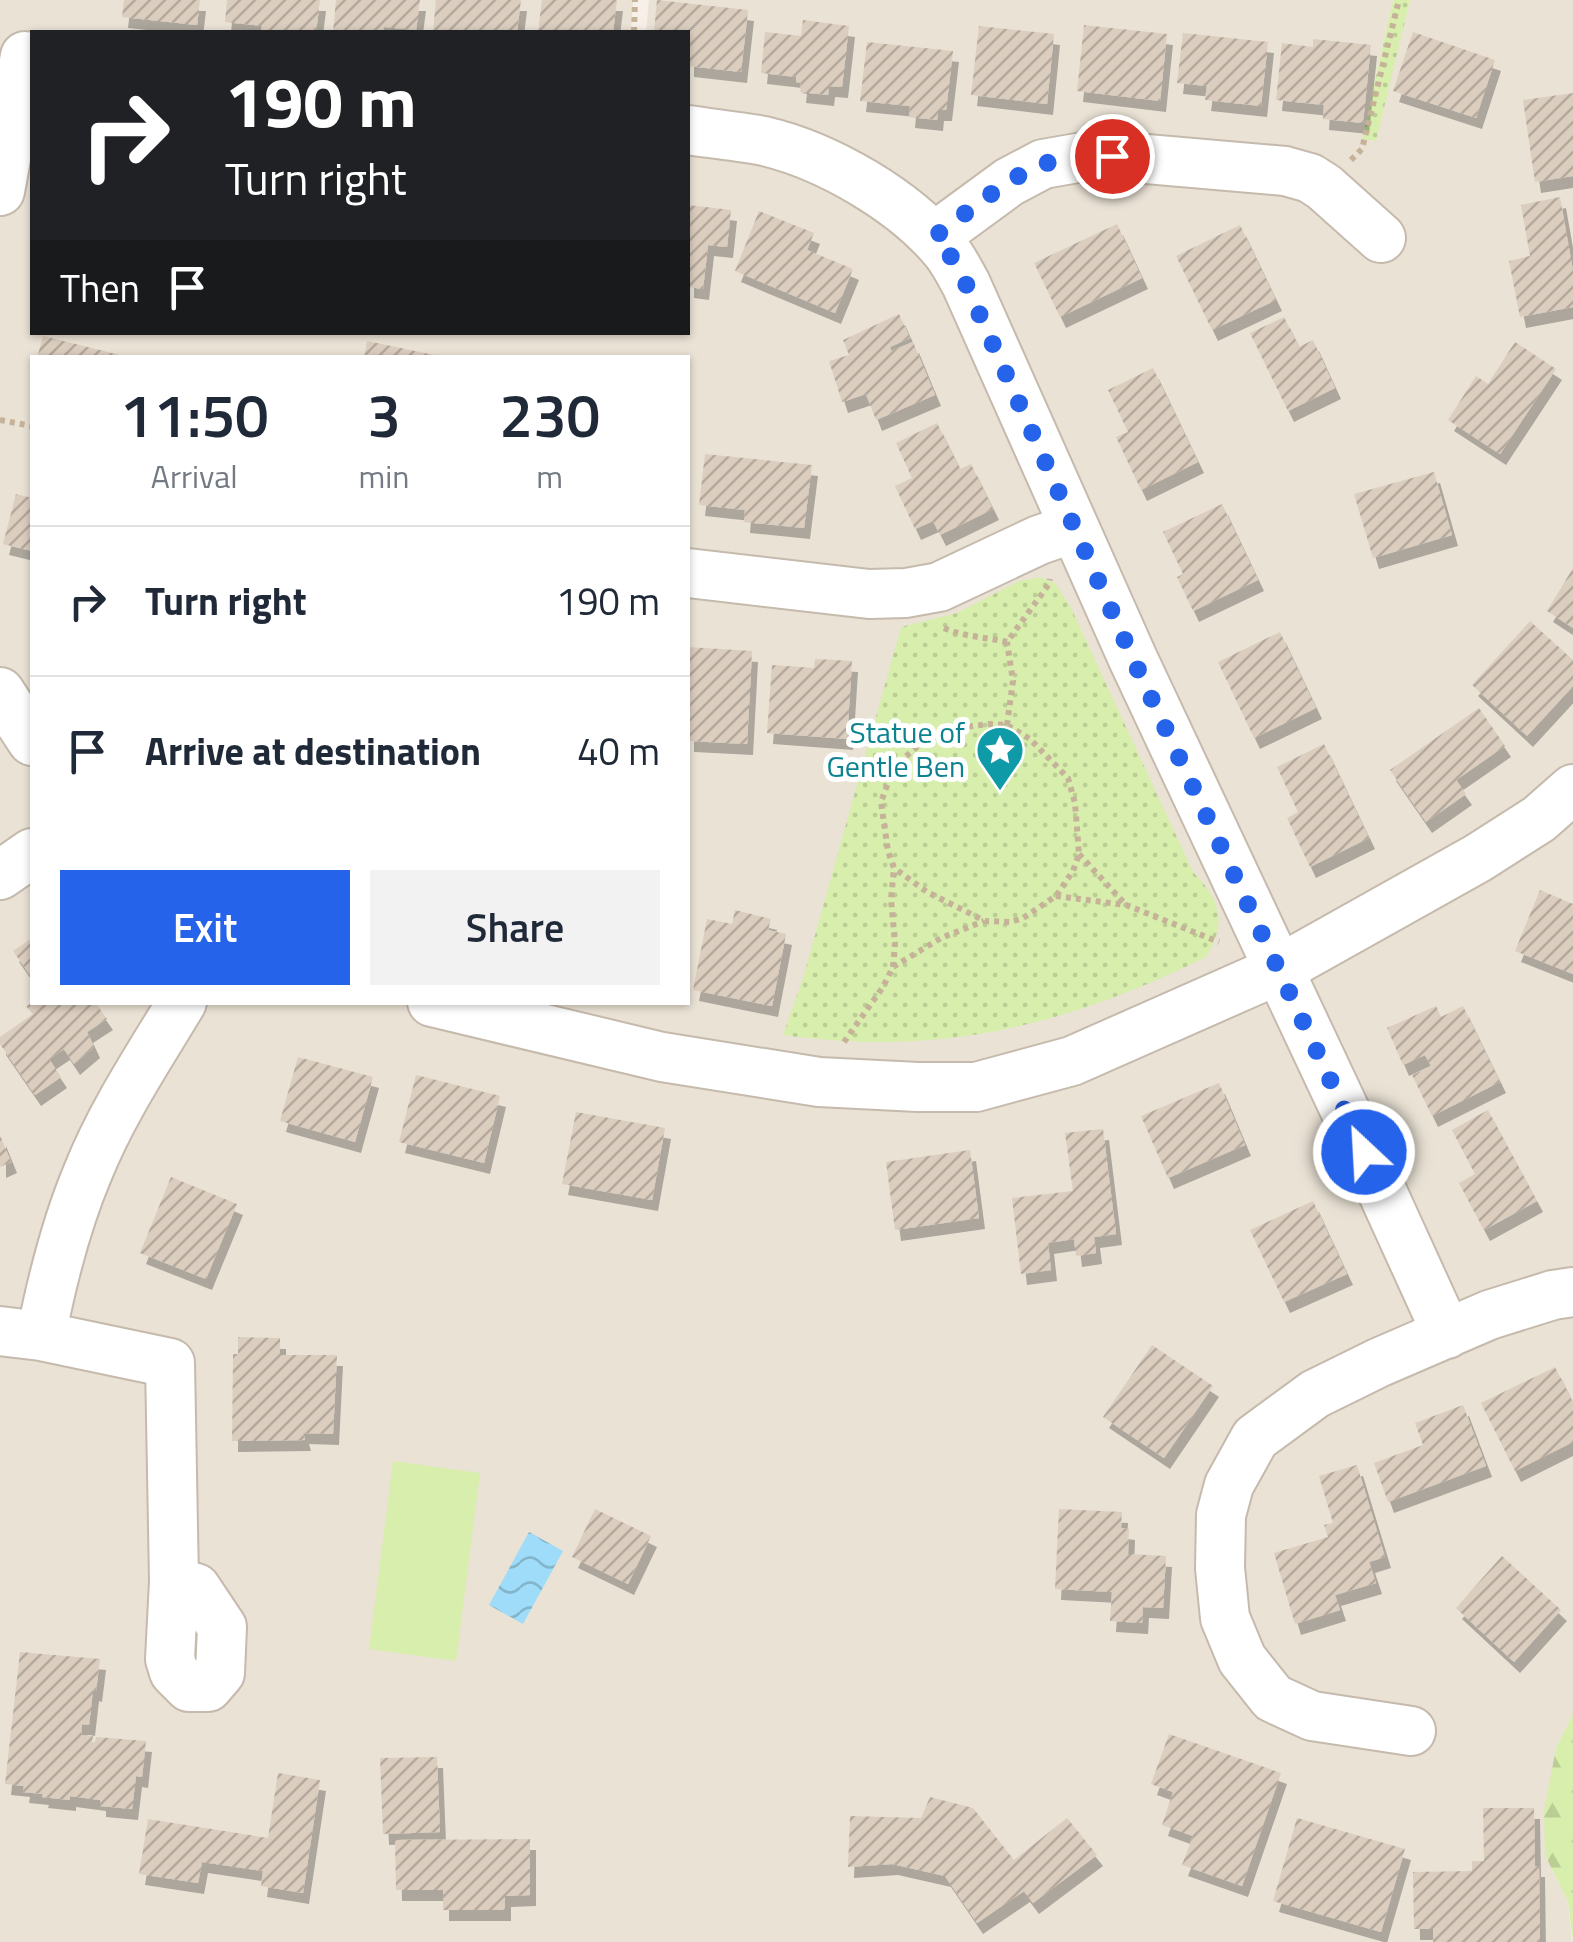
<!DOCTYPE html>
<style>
:root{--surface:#fff;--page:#f2f2f3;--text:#1f2937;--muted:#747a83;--line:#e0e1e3;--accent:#2563eb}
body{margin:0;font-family:"Titillium Web",sans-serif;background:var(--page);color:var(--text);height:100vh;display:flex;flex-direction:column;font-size:38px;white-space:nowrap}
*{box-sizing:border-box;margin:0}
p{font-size:32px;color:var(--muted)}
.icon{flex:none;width:55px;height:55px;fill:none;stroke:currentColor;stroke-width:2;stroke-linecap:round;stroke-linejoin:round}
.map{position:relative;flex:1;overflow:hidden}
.sheet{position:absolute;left:30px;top:355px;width:660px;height:650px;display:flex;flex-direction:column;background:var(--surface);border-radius:0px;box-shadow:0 2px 8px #0004}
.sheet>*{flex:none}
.top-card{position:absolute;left:30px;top:30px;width:660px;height:305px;border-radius:0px;box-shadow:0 2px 8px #0004;background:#202124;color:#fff;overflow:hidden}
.pin{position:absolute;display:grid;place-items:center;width:85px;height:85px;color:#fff;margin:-42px;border:5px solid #fff;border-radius:50%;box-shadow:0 2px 10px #0007}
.me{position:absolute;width:110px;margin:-55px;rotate:335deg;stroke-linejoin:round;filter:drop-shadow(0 0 8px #0008)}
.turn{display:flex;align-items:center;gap:35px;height:210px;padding:0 30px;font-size:45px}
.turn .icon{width:130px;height:130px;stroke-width:2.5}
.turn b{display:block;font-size:70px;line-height:85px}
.then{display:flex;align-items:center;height:95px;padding:0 30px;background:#0003;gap:20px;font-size:38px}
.eta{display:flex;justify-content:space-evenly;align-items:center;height:170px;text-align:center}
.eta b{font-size:60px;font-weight:600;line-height:70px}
.button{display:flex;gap:20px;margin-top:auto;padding:20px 30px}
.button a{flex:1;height:115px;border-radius:0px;background:var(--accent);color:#fff;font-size:40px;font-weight:600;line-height:115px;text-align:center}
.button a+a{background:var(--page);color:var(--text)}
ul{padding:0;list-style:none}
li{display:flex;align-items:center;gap:30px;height:150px;padding:0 30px;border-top:2px solid var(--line)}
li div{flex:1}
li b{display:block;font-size:38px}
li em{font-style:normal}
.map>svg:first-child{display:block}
.residential{fill:#eae2d5;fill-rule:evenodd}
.green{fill:url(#green-dots)}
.forest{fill:url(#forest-firs)}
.pitch{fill:#d7eeac}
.water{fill:url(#water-waves)}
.building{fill:url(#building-hatch);filter:url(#shadow)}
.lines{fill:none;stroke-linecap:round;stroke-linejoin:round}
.minor-casing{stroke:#c5baac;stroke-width:52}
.path{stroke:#c6b299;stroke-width:6;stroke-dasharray:5 5;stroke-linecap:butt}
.minor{stroke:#fff;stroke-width:48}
.route{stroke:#2563eb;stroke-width:18;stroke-dasharray:0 32.4}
.labels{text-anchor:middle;stroke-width:10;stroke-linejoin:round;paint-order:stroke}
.culture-label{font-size:30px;fill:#0d838f;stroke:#fff;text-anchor:end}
</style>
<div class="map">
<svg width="1573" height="1942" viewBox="0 0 1573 1942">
<defs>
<pattern id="green-dots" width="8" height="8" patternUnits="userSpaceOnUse" patternTransform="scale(2.5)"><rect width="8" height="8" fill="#d7eeac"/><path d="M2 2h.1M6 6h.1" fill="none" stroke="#bacd95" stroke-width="1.8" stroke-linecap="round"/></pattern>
<pattern id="forest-firs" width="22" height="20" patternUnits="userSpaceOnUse" patternTransform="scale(2.5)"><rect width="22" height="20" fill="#d7eeac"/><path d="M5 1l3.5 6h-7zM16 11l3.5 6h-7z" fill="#bacd95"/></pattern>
<pattern id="water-waves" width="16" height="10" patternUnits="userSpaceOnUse" patternTransform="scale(2.5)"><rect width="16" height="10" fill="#9edcf9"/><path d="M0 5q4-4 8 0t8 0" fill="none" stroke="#83b4ca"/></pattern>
<pattern id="building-hatch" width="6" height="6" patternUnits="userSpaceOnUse" patternTransform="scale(2.5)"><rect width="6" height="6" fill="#dccebf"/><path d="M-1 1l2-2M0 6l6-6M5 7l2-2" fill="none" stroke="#b4a99c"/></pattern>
<filter id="shadow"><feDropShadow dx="6" dy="11" stdDeviation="0" flood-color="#0004"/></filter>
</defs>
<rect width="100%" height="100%" fill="#f6f0e8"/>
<path class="residential" d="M0 0H633L631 32H32V332H688V32H646L649 0H1393L1362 138 1375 141 1410 0H1573V1714L1556 1748 1545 1855 1568 1902 1572 1942H0ZM32 358H688V1002H32Z"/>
<path class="green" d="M1393 0H1410L1376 141 1362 139Z
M1040 577 1056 584 1071 608 1193 872C1220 900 1228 921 1206 957 1066 1026 940 1057 783 1035L803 978 901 627 957 613 1019 581Z"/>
<path class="forest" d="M1573 1714V1942L1568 1902 1545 1855 1544 1811 1556 1748Z"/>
<path class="pitch" d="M393 1461 480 1473 456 1661 369 1649Z"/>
<path class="water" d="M529 1532 563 1551 523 1624 489 1605Z"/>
<path class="building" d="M124 0H200L197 25 122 17Z
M227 0H320L316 32 261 31 262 26 225 22Z
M336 0H420L416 30 384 27 383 32H333Z
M436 0H521L517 32H433Z
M542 0H617L613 32H538Z
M657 0 748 10 741 72 688 66V32H654Z
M803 20 849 26 842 87 829 86 828 95 800 92 801 83 796 82V77L761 73 765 32 801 36Z
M1084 25 1167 34 1160 101 1077 91Z
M979 26 1054 34 1047 104 971 95Z
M1413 32 1495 60 1476 118 1393 91Z
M1183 33 1268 42 1261 106 1205 100 1207 86 1177 83Z
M1313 39 1371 45 1363 123 1323 119 1324 105 1276 100 1282 43 1313 47Z
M867 42 953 51 946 110H938L937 120 909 117 910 106 860 101Z
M1573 93V176L1535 182 1523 100Z
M1560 197 1573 271V307L1520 317 1509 261 1530 256 1521 205Z
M688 205 731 210 727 247 708 245 703 289 688 287Z
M759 211 814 233 807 250 853 269 835 313 735 271Z
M1117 224 1142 278 1060 317 1034 263Z
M1240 225 1276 300 1212 330 1176 256Z
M899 314 910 338 890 347 891 351 913 342 935 395 876 420 866 394 842 402 829 361 849 355 843 340Z
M1284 317 1299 347 1313 340 1335 388 1288 411 1250 333Z
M43 336 124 356V358H37Z
M367 341 439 356V358H364Z
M1515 342 1556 369 1500 454 1448 420 1476 376 1488 384Z
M1153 368 1198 462 1141 490 1116 437 1128 432 1108 390Z
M937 423 960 469 971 464 993 509 940 535 933 521 915 529 895 486 912 478 896 443Z
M705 454 812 465 804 528 744 522 745 510 699 505Z
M1434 472 1452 535 1373 558 1354 494Z
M16 494 32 498V551L3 544Z
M1222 504 1258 580 1193 611 1177 577 1183 574 1163 532Z
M1573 568V628L1547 611Z
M1530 621 1573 660V686L1527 736 1472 685Z
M1280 632 1316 708 1254 738 1218 662Z
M688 647 752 651 747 744 688 741Z
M815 659 852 661 847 739 767 733 772 665 814 668Z
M1479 708 1505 746 1456 780 1466 794 1426 822 1390 770Z
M1324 744 1369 838 1310 867 1287 818 1298 812 1277 767Z
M1540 890 1573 904V974L1515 951Z
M735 910 771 919 768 930 786 934 772 1006 693 990 707 919 732 924Z
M32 938V978L13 951Z
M32 1002H95L107 1019 87 1032 94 1047 74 1064 64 1049 49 1059 61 1077 35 1095 0 1044V1037L33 1014 26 1006Z
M1436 1006 1441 1017 1463 1006 1500 1082 1432 1116 1412 1075 1431 1066 1425 1055 1403 1065 1387 1028Z
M298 1057 373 1077 355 1142 280 1121Z
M416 1075 500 1096 484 1163 399 1142Z
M1219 1083 1245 1145 1168 1178 1141 1116Z
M1488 1110 1537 1201 1484 1230 1459 1183 1475 1174 1452 1130Z
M576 1112 665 1128 652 1200 562 1184Z
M1103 1129 1116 1234 1094 1237 1096 1253 1076 1256 1074 1239 1048 1243 1051 1270 1021 1274 1012 1198 1073 1191 1065 1133Z
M0 1135 11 1162 0 1167Z
M970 1150 979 1218 895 1230 886 1162Z
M171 1177 237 1204 206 1279 140 1253Z
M1313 1201 1347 1274 1284 1302 1250 1230Z
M238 1337 280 1338V1355H337L333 1434 303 1433 305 1440 232 1441 233 1354H238Z
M1152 1345 1213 1386 1164 1458 1103 1417Z
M1555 1367 1573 1403V1442L1515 1471 1481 1403Z
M1463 1405 1486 1466 1388 1502 1374 1463 1423 1445 1415 1423Z
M1357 1465 1385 1557 1369 1562 1376 1583 1335 1595 1340 1610 1295 1624 1274 1553 1328 1537 1324 1525 1333 1523 1319 1476Z
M595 1509 651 1536 628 1584 572 1557Z
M1059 1509 1122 1512 1121 1528 1129 1529 1128 1554 1166 1556 1163 1608 1143 1607 1142 1623 1110 1621 1112 1592 1055 1589Z
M1502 1556 1561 1610 1514 1662 1456 1608Z
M20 1652 100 1659 96 1691 93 1690 89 1725 82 1724 81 1735 93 1736 92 1742H95L96 1737 146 1741 142 1777 136 1776 132 1809 100 1806V1800L70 1796V1800L42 1797 43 1794 23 1792 24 1786 5 1784Z
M1169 1734 1281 1773 1242 1886 1182 1865 1193 1836 1162 1825 1173 1792 1151 1784Z
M437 1757 440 1832 383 1834 380 1758Z
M278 1773 320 1780 303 1893 261 1886 263 1871 202 1862 198 1883 139 1874 148 1819 268 1838Z
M930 1797 973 1808 1014 1860 1067 1818 1097 1855 1033 1903 1024 1891 977 1923 945 1876 892 1864 848 1867 850 1816 921 1818Z
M1483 1808H1534L1535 1866H1539L1540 1942H1433V1929H1414L1413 1872 1472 1871V1861H1484Z
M1297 1818 1405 1849 1381 1932 1273 1901Z
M530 1839V1895L505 1896V1910H443V1890H396L395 1840Z"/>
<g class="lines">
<g class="minor-casing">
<path id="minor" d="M688 130C713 134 739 136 764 141 828 156 905 201 946 251 954 261 960 273 966 284L1133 659 1350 1121 1447 1334
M0 191 25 56
M934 237 1009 182 1043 164 1083 157 1112 156 1285 171 1310 178 1324 187 1381 238
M688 573 869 594 906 593 939 587 1039 540 1074 528
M0 692 32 741
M0 875 32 853
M432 1002 662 1057 819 1082 918 1087H976L1072 1061 1278 970 1478 858 1539 819 1573 789
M0 1331 41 1336 170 1363 174 1581 170 1659 174 1672 189 1687H208L220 1673 222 1627 196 1588 174 1581
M41 1336C52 1280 66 1224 88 1172 112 1112 149 1057 182 1002
M1411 1731 1312 1716 1273 1698 1242 1659 1225 1618 1220 1568 1221 1515 1229 1485 1255 1438 1315 1394 1380 1362 1489 1315 1553 1295 1573 1292"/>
</g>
<path class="path" d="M634 32 635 0
M1351 160 1362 149 1399 0
M0 420 32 426
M944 628C964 637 986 637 1007 642L1049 584 1050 579
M1007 725 1013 681 1007 642
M1079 854 1125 904
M1056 896 1126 905 1219 942
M893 967 895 943 891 899 894 868 888 851 881 802 892 772 902 760 920 744 941 734 964 727 990 724 1007 725 1030 739 1068 778 1075 803 1079 854 1073 871 1056 896 1023 918 1010 922 985 921 927 892 894 868
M844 1042 883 987 893 967 941 938 984 921"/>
<use href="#minor" class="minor"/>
</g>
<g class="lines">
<path class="route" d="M1112 156C1089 157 1063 157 1041 165 1008 177 963 216 934 237L950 255 966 284 1133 659 1364 1152"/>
</g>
<defs>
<g id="sight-pin" transform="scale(2.5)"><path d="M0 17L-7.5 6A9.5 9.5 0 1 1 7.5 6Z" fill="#0f9aa8" stroke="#fff"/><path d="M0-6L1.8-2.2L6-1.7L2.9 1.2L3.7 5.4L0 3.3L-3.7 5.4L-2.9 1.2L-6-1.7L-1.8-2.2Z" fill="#fff"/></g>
</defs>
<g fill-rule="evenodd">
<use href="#sight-pin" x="1000" y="750"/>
</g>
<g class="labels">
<g class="culture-label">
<text x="965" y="743">Statue of<tspan x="965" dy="34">Gentle Ben</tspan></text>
</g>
</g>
</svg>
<div class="pin" style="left:1112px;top:156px;background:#d93025"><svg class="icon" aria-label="arrive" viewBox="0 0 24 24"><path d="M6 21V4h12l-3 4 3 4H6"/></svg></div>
<svg class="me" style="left:1364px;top:1152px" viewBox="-20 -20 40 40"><circle r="17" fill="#2563eb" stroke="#fff" stroke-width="3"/><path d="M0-11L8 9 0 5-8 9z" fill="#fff"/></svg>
<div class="top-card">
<div class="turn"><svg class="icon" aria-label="right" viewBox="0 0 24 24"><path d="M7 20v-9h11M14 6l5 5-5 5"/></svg><div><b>190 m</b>Turn right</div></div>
<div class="then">Then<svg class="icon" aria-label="arrive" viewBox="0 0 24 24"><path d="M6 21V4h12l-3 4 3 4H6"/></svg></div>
</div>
<section class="sheet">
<div class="eta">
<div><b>11:50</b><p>Arrival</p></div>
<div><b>3</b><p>min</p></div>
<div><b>230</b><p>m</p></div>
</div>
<ul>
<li><svg class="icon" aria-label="right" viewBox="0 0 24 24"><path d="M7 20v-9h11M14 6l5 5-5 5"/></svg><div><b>Turn right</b></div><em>190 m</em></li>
<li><svg class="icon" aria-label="arrive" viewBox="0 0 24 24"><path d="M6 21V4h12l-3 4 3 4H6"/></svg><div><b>Arrive at destination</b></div><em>40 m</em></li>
</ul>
<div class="button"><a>Exit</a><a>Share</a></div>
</section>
</div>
